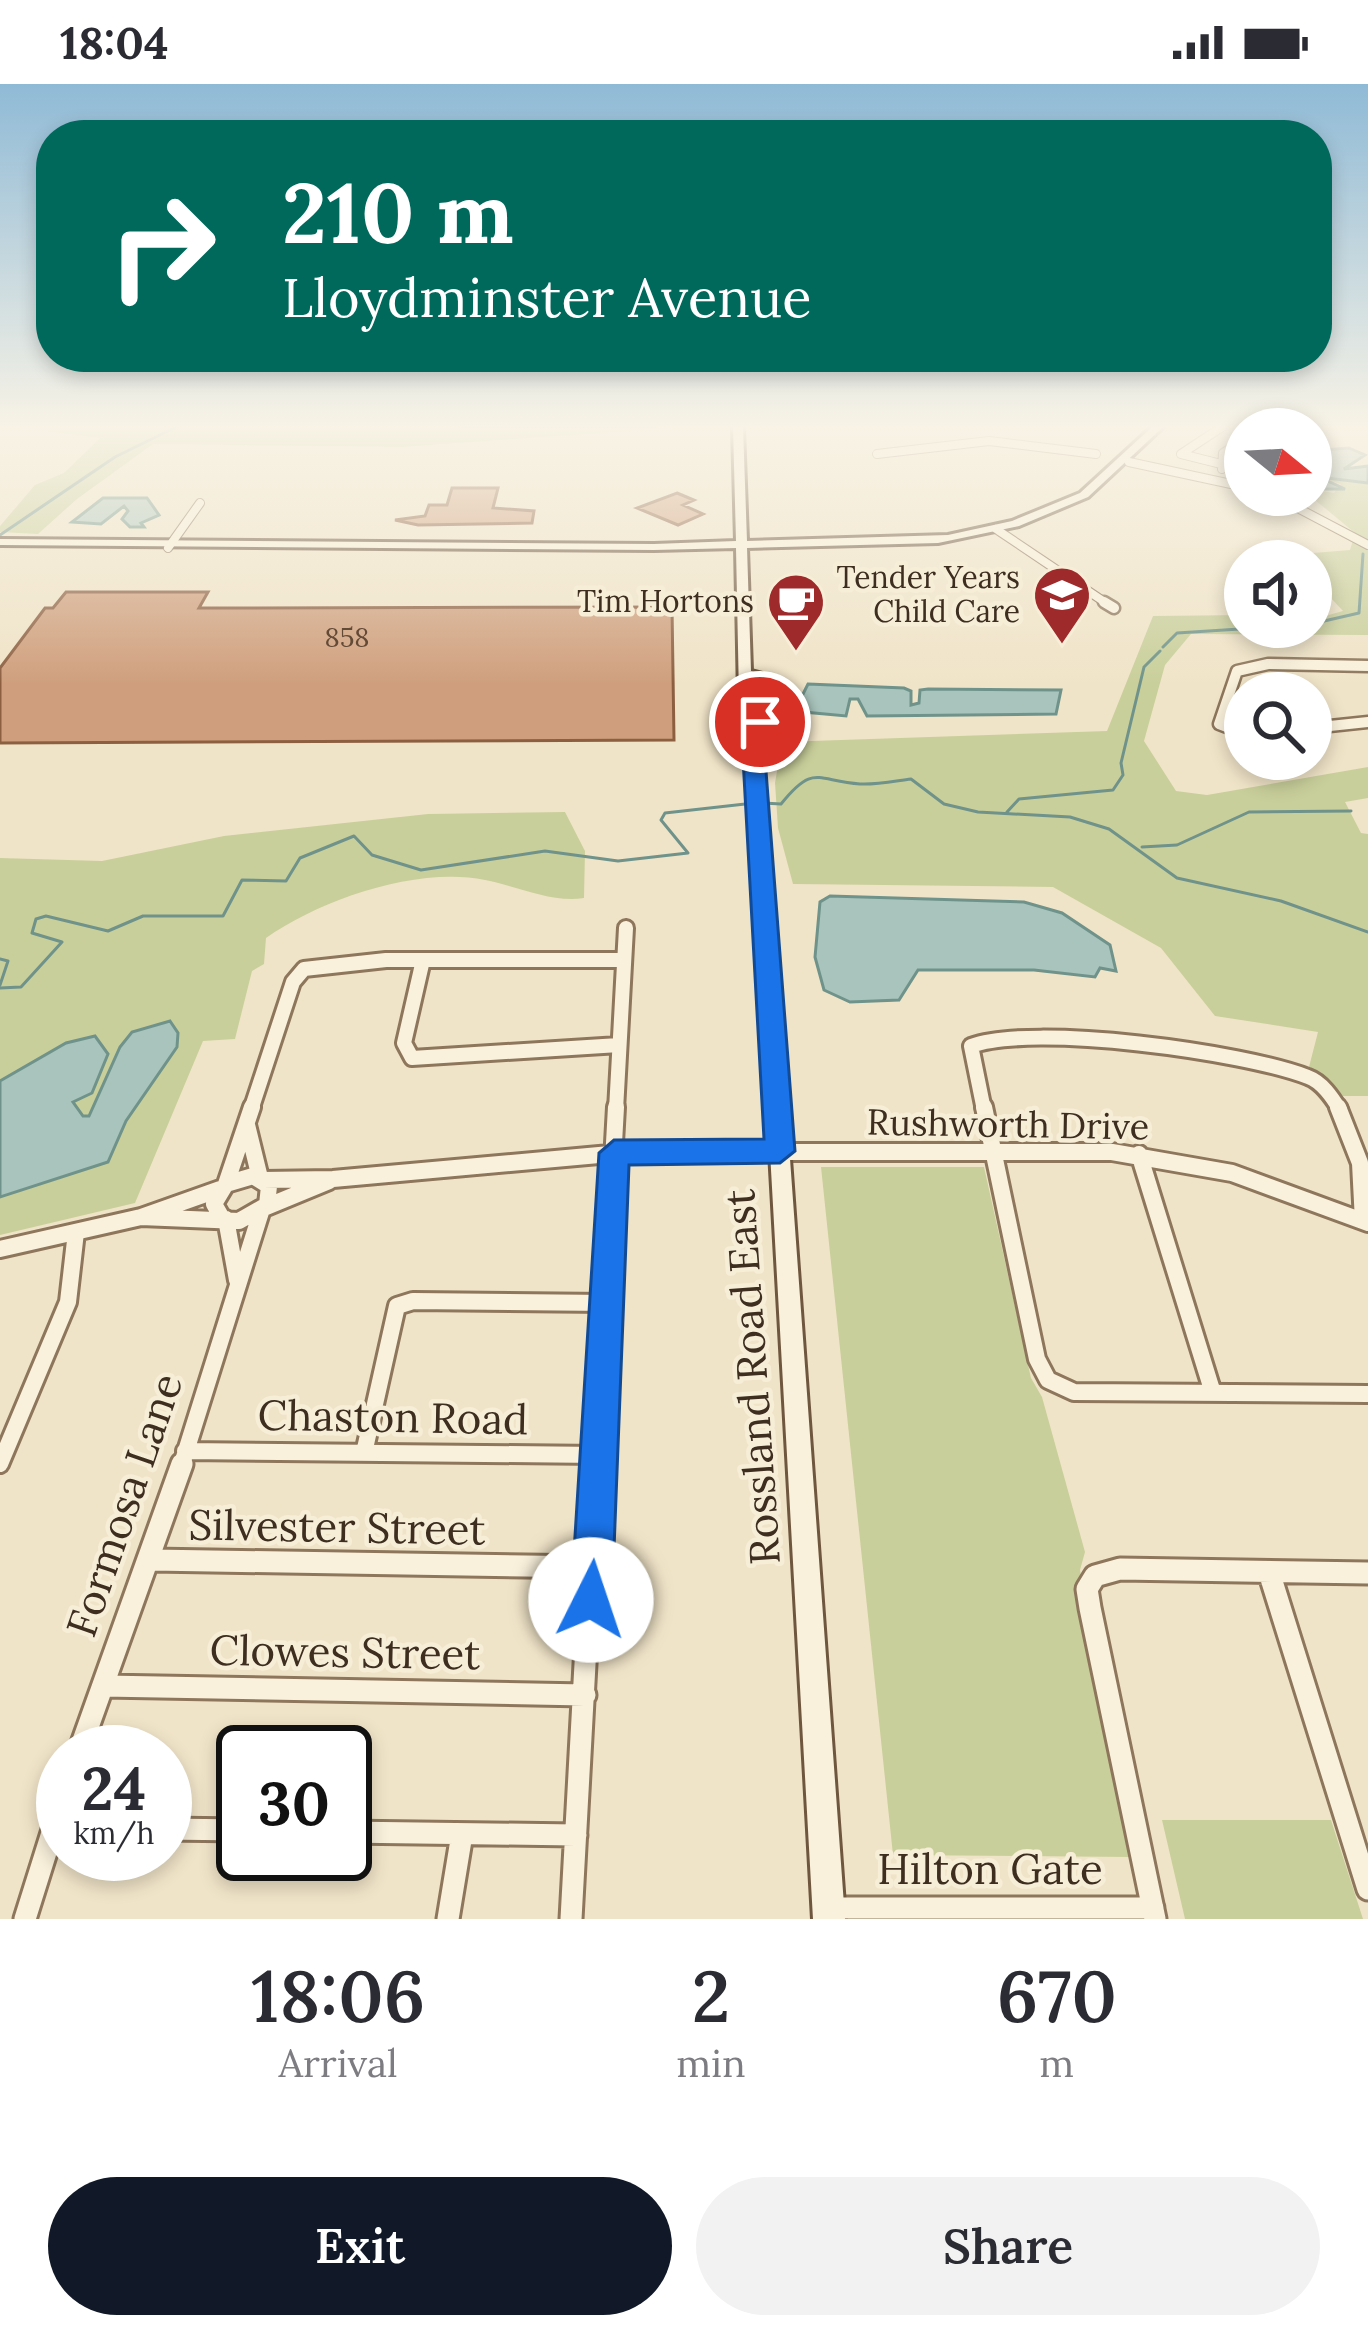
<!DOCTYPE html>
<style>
:root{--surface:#fff;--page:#f2f2f3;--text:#2b2b33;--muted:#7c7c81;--accent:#111827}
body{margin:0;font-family:Lora,serif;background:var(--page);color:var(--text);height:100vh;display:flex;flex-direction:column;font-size:45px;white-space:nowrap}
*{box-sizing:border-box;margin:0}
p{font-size:39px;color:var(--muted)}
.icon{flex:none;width:66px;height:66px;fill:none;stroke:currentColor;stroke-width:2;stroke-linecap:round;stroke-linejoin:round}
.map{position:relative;height:1835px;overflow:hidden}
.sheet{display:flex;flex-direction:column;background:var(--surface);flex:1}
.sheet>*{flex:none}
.hud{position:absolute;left:36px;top:36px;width:1296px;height:252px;border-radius:48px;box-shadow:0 6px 18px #0003;background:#00695c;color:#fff;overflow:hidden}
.needle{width:78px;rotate:108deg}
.fabs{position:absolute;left:1224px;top:324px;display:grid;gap:24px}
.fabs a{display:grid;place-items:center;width:108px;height:108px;border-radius:50%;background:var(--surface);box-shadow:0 6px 18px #0003;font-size:60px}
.speed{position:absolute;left:36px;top:1641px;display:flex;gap:24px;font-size:60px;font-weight:700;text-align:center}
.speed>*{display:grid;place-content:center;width:156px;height:156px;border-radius:50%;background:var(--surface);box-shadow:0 6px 18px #0003;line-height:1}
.speed small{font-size:30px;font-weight:400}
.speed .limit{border:6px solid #111;border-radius:18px;background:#fff;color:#111}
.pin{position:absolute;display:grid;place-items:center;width:102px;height:102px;color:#fff;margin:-51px;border:6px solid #fff;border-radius:50%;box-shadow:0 3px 12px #0007}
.me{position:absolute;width:132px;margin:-66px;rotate:4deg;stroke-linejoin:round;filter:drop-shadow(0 0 9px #0008)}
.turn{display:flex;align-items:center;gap:42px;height:252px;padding:0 48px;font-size:54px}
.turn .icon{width:156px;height:156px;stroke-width:2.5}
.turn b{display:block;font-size:84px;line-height:102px}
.eta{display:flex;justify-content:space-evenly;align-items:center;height:204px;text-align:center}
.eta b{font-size:72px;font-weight:600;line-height:84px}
.action{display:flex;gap:24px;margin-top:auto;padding:24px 48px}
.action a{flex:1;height:138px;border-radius:72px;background:var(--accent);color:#fff;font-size:48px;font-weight:600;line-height:138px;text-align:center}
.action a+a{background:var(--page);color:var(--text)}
.status{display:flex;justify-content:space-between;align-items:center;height:84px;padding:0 60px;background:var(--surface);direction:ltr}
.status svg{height:33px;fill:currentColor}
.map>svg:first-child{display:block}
.green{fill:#c9cf9b}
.water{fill:#a9c4bc;stroke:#6f938a;stroke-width:3}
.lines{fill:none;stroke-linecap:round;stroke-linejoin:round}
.stream{stroke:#6f938a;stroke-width:3}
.building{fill:#cf9f7d;stroke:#8d5f41;stroke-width:3}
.street-far4-casing{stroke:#8d765c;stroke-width:10}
.street-far3-casing{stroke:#8d765c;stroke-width:15}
.street-far2-casing{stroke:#8d765c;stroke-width:20}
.street-far1-casing{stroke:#8d765c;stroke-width:22}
.street-casing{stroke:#8d765c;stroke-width:27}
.secondary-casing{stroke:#6f573f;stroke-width:6}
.street-far4{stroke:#faf1dc;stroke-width:8}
.street-far3{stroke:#faf1dc;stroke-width:10}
.street-far2{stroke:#faf1dc;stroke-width:14}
.street-far1{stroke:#faf1dc;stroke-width:16}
.street{stroke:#faf1dc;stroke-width:21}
.secondary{fill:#faf1dc;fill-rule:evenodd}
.route{fill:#1a73e8;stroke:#114b97;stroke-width:3}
.labels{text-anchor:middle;stroke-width:9;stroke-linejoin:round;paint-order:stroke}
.far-number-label{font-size:27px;fill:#624a37}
.far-poi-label{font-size:30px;fill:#3d2e20;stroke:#f7eed8;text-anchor:end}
.street-label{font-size:36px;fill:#3d2e20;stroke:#f7eed8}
.near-street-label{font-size:42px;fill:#3d2e20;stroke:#f7eed8}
</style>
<div class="status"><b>18:04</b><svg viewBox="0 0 49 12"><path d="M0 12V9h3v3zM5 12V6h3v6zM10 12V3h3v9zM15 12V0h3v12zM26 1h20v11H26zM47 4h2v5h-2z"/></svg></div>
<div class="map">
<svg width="1368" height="1835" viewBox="0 0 1368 1835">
<rect width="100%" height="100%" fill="#f0e4c8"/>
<path class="green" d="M13 343H683L402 363 153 360 77 415 38 450 0 448V442L35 401 64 389 100 354Z
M1319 393 1368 399V551L1191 550 1165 581 1144 657 1176 707 1207 711 1368 683V714L1345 718 1361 749 1368 750V1012H1343L1309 983 1318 948 1215 932 1161 864 1053 803 793 800 778 744 775 699 782 658 1107 647 1153 532 1245 531V543H1311V536L1343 527 1317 499 1311 477 1301 470 1350 466 1355 449 1309 411 1311 405 1334 409 1341 400Z
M565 728 585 767 584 814C551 819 517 802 485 796 417 782 320 816 266 854L264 880 252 887 235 955 203 957 135 1119 0 1151V774L102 777 224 752 428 730Z
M821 1083H984L1031 1294 1042 1313 1085 1468 1080 1486 1130 1773 893 1771Z
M1162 1736H1331L1363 1835H1185Z"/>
<path class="water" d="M1349 364 1365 371 1344 385 1368 382V399L1319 393 1345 405H1311V367Z
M103 414H147L159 431 141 439 144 443H130L122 435 128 427 124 422 101 440 72 438Z
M808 600 904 604 911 607V621L919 619 920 606 928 605 1061 606 1056 630 867 632 858 615H850L846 632 804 628 801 614Z
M830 812 1024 818 1062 829 1110 861 1116 887 1100 884 1095 893 1034 886H918L899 916 850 918 824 906 815 873 820 818Z
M170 937 178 949 177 963 126 1037 108 1078 0 1113V997L66 959 95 952 108 970 92 1009 73 1018 83 1032H89L120 963 132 948Z"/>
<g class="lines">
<path class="stream" d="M461 343H654
M0 451 115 373 176 343
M1311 540 1359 529 1363 470
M1163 563 1177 549 1271 543
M763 719 781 720C814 679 816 697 860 700 876 701 895 697 911 695L944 720 978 728 1070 733 1109 745 1177 794 1281 817 1368 848
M1007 728 1019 715 1113 706 1123 691 1121 679 1144 583 1160 567
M1142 763 1177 761 1249 728 1351 727
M0 875 8 877 0 901
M0 904 21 903 62 858 32 849 36 835 46 832 108 847 143 832H223L242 796 286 797 300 774 354 752 372 771 421 786 545 767 618 777 688 769 661 736 665 729 754 719"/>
</g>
<path class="building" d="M452 404H498L493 424 534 427 532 439 418 441 395 436 425 432 429 421H447Z
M677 409 694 416 683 421 703 430 678 441 637 424Z
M66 508H208L199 524 672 523 674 656 0 659V584L45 524H53Z"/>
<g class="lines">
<g class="street-far4-casing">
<path id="street-far4" d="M877 370 989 357 1096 370
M1129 378 1245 403
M1221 380 1181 370 1222 343
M1222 385 1223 369 1245 355
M1273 411 1368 461
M996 445 1109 521
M168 464 200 419"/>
</g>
<g class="street-far3-casing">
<path id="street-far3" d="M1104 518 1114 524
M1311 644 1368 638
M1245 650 1219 640 1237 587 1268 580 1368 582"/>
</g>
<g class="street-far2-casing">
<path id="street-far2" d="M423 876 404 959 412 974 619 961
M251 1026 293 898 304 885 386 876H624
M616 1026 626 844
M984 1026 971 962C1033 939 1244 968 1308 993 1322 998 1332 1013 1340 1026"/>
</g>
<g class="street-far1-casing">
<path id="street-far1" d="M984 1023 1037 1275 1048 1296 1074 1308 1368 1310
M1338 1023 1360 1079 1363 1137
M247 1041 260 1094
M1139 1070 1213 1309
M263 1096 333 1095 632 1068H1112L1232 1089 1368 1139
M226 1100 252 1023
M266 1123 329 1097
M141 1133 239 1137 267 1121 269 1102 253 1092 226 1100 214 1120 222 1134
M226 1135 237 1196
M0 1165 141 1133 220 1105
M185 1367 600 1371
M364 1369 397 1222 413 1217 607 1219
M0 1380 68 1218 76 1148
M181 1383 261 1128
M596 1383 616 1023"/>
</g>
<g class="street-casing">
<path id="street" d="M152 1476 594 1483
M1269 1488 1368 1805
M104 1602 585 1611
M79 1668 182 1380
M165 1745 243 1746
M345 1748 576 1751
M829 1824H1153
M25 1835 63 1714
M448 1835 462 1750
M571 1835 596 1380
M1155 1835 1090 1524 1087 1505 1095 1492 1120 1485 1368 1489"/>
</g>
<g class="secondary-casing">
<path id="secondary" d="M733 343H743L747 457 948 451 1012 437 1080 409 1152 343H1163L1088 413 1019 442 938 459 747 464 751 587 762 590 768 652 761 674 845 1835H813L755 800 747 674 740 662 736 464 654 466 0 461V455L654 460 736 457Z"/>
</g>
<use href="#street-far4" class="street-far4"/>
<use href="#street-far3" class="street-far3"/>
<use href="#street-far2" class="street-far2"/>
<use href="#street-far1" class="street-far1"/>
<use href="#street" class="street"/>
<use href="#secondary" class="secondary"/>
</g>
<linearGradient id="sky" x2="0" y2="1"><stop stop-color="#8fbad6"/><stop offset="0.57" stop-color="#f8f3e6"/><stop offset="1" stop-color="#f8f3e6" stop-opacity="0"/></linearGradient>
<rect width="1368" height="600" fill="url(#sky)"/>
<path class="route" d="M760 631 770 638 765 674 795 1067 780 1079 629 1081 612 1516 606 1531 591 1537 577 1531 571 1516 599 1069 614 1056 764 1055 743 674 749 638Z"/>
<defs>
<g id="school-pin" transform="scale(3)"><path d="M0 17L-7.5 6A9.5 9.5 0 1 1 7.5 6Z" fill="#9e2a2b" stroke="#f7eed8"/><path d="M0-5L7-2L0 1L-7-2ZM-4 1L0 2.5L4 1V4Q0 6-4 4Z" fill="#fff"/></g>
<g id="cafe-pin" transform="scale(3)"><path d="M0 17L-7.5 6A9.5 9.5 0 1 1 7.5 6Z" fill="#9e2a2b" stroke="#f7eed8"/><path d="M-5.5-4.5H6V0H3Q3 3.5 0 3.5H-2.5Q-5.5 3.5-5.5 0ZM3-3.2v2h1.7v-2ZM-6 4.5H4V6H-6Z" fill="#fff"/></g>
</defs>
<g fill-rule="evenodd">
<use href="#school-pin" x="1062" y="511"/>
<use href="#cafe-pin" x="796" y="518"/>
</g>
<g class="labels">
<g class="far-number-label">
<text x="347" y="563">858</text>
</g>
<g class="far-poi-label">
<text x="1020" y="504">Tender Years<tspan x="1020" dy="34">Child Care</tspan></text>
<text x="754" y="528">Tim Hortons</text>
</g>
<g class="street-label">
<text transform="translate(1008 1040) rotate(1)" y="13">Rushworth Drive</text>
</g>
<g class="near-street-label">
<text transform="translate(752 1293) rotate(-94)" y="15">Rossland Road East</text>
<text transform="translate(393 1333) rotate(1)" y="15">Chaston Road</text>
<text transform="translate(124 1421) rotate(-71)" y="15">Formosa Lane</text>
<text transform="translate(337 1443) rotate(1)" y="15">Silvester Street</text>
<text transform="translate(345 1568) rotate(1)" y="15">Clowes Street</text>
<text x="990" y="1800">Hilton Gate</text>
</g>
</g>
</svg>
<div class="fabs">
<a><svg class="needle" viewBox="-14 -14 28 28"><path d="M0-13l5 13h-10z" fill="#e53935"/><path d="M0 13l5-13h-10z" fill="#7c7c81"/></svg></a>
<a><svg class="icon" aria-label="sound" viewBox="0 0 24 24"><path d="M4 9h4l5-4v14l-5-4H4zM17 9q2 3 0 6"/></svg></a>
<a><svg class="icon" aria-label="search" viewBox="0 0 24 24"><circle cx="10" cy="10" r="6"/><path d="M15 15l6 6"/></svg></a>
</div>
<div class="speed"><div>24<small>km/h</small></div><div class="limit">30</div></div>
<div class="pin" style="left:760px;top:638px;background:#d93025"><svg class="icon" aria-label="arrive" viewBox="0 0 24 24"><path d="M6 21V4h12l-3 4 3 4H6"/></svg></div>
<svg class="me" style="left:591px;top:1516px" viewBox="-20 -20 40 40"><circle r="19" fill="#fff"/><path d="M0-13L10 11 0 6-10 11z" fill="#1a73e8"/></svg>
<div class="hud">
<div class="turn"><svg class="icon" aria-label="right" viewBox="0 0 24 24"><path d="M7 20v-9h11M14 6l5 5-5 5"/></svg><div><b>210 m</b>Lloydminster Avenue</div></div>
</div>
</div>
<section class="sheet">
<div class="eta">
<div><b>18:06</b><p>Arrival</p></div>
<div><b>2</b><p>min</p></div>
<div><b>670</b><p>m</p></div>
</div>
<div class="action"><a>Exit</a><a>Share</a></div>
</section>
